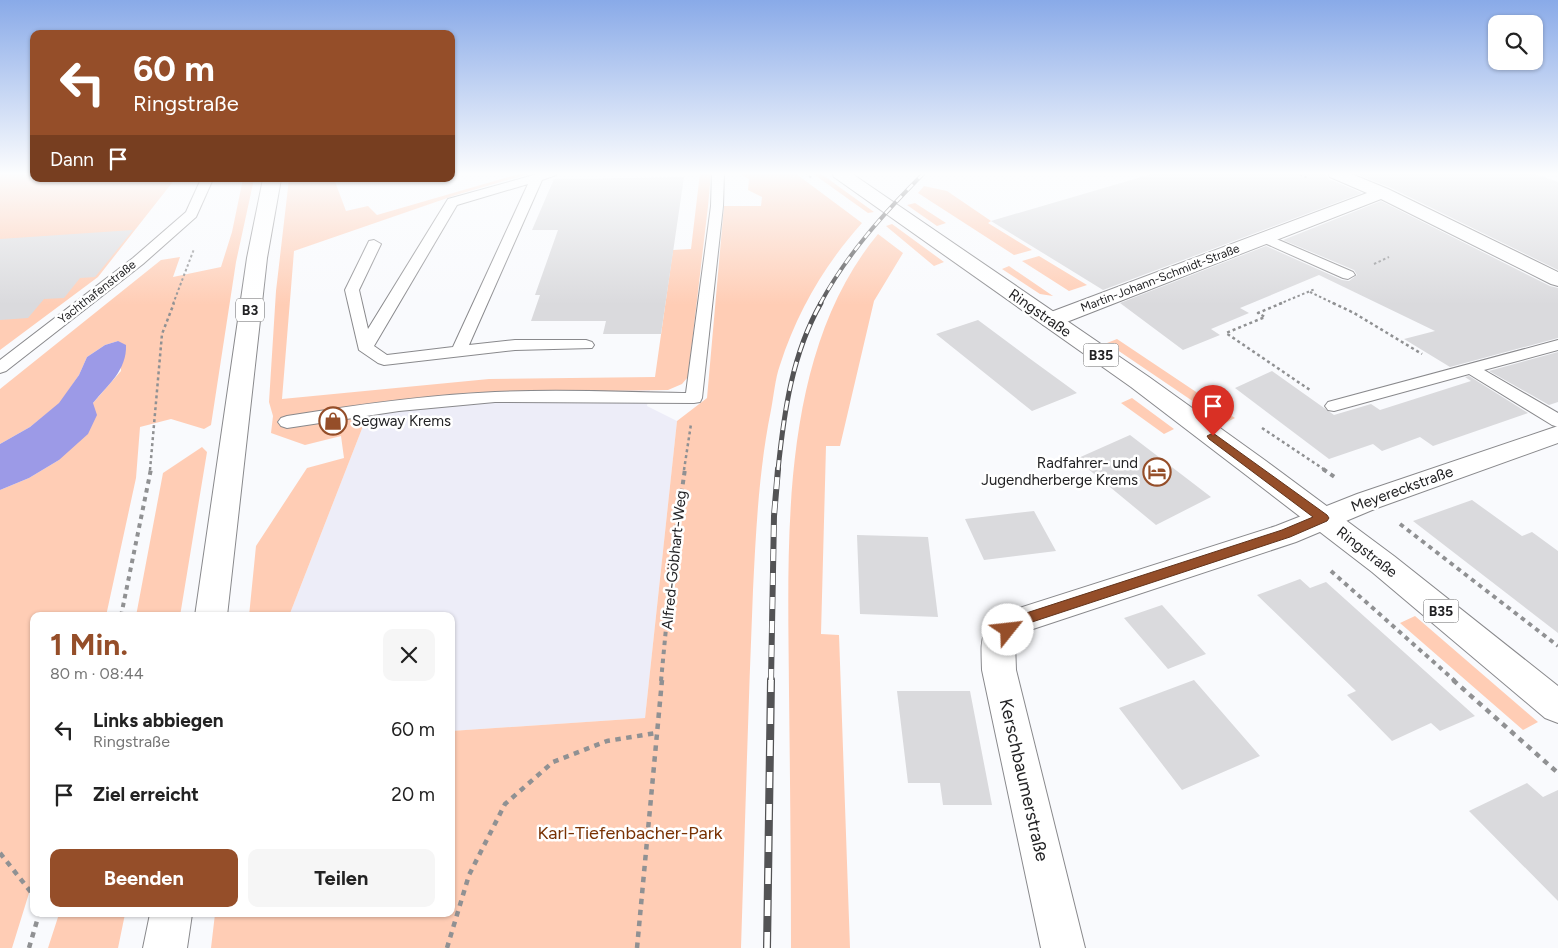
<!DOCTYPE html>
<html lang="de">
<meta charset="utf-8">
<style>
:root{--surface:#fff;--page:#f6f6f6;--text:#222;--muted:#767676;--accent:#954e29}
body{margin:0;font-family:Figtree,sans-serif;background:var(--page);color:var(--text);height:100vh;display:flex;flex-direction:column;font-size:19px;white-space:nowrap}
*{box-sizing:border-box;margin:0}
p{font-size:16px;color:var(--muted)}
.icon{flex:none;width:28px;height:28px;fill:none;stroke:currentColor;stroke-width:2;stroke-linecap:round;stroke-linejoin:round}
.map{position:relative;flex:1;overflow:hidden}
.sheet{position:absolute;left:30px;top:612px;width:425px;height:305px;display:flex;flex-direction:column;background:var(--surface);border-radius:10px;box-shadow:0 1px 4px #0004}
.sheet>*{flex:none}
.guide{position:absolute;left:30px;top:30px;width:425px;height:152px;border-radius:10px;box-shadow:0 1px 4px #0004;background:#954e29;color:#fff;overflow:hidden}
.tools{position:absolute;left:1488px;top:15px;display:grid;gap:10px}
.tools a{display:grid;place-items:center;width:55px;height:55px;border-radius:10px;background:var(--surface);box-shadow:0 1px 4px #0004;font-size:25px}
.pin{position:absolute;display:grid;place-items:center;width:42px;height:42px;color:#fff;margin:-51px -21px;border-radius:50% 50% 50% 0;rotate:-45deg;box-shadow:0 0 5px #0007}
.pin .icon{rotate:45deg}
.me{position:absolute;width:55px;margin:-28px;rotate:61deg;stroke-linejoin:round;filter:drop-shadow(0 0 4px #0008)}
.turn{display:flex;align-items:center;gap:18px;height:105px;padding:0 20px;font-size:22px}
.turn .icon{width:65px;height:65px;stroke-width:2.5}
.turn b{display:block;font-size:35px;line-height:42px}
.then{display:flex;align-items:center;height:48px;padding:0 20px;background:#0003;gap:10px;font-size:19px}
.round{display:grid;place-items:center;flex:none;width:52px;height:52px;border-radius:10px;background:var(--page)}
.summary{display:flex;align-items:center;justify-content:space-between;height:85px;padding:0 20px}
h1{font-size:30px;font-weight:700;line-height:38px;color:var(--accent)}
.cta{display:flex;gap:10px;margin-top:auto;padding:10px 20px}
.cta a{flex:1;height:58px;border-radius:10px;background:var(--accent);color:#fff;font-size:20px;font-weight:700;line-height:58px;text-align:center}
.cta a+a{background:var(--page);color:var(--text)}
ul{padding:0;list-style:none}
li{display:flex;align-items:center;gap:15px;height:65px;padding:0 20px}
li div{flex:1}
li b{display:block;font-size:19px}
li em{font-style:normal}
.map>svg:first-child{display:block}
.built{fill:#ededf8}
.green{fill:#ffcdb5}
.water{fill:#9c9ae7}
.building{fill:#dadadd}
.lines{fill:none;stroke-linecap:round;stroke-linejoin:round}
.lane-casing{stroke:#89898c;stroke-width:2}
.street-casing{stroke:#89898c;stroke-width:2}
.primary-casing{stroke:#89898c;stroke-width:2}
.highway-casing{stroke:#89898c;stroke-width:2}
.path-far3{stroke:#909193;stroke-width:2;stroke-dasharray:2.5 2.5;stroke-linecap:butt}
.path-far2{stroke:#909193;stroke-width:2.5;stroke-dasharray:3 3;stroke-linecap:butt}
.path-far1{stroke:#909193;stroke-width:4;stroke-dasharray:4.5 4.5;stroke-linecap:butt}
.path{stroke:#909193;stroke-width:4.5;stroke-dasharray:5.5 5.5;stroke-linecap:butt}
.lane{fill:#fff;fill-rule:evenodd}
.street{fill:#fff;fill-rule:evenodd}
.primary{fill:#fff;fill-rule:evenodd}
.highway{fill:#fff;fill-rule:evenodd}
.rail-far3-casing{stroke:#535355;stroke-width:4}
.rail-far2-casing{stroke:#535355;stroke-width:5}
.rail-far1-casing{stroke:#535355;stroke-width:6}
.rail-casing{stroke:#535355;stroke-width:8}
.rail-far3{stroke:#fff;stroke-width:2.5;stroke-dasharray:8;stroke-linecap:butt}
.rail-far2{stroke:#fff;stroke-width:3;stroke-dasharray:10;stroke-linecap:butt}
.rail-far1{stroke:#fff;stroke-width:4.5;stroke-dasharray:12;stroke-linecap:butt}
.rail{stroke:#fff;stroke-width:5.5;stroke-dasharray:16;stroke-linecap:butt}
.route{fill:#954e29;stroke:#61331b}
.labels{text-anchor:middle;stroke-width:5;stroke-linejoin:round;paint-order:stroke}
.far-street-label{font-size:12px;fill:#232325;stroke:#fff}
.shield{fill:#fff;stroke:#656566;stroke-width:1}
.shield-label{font-size:14px;font-weight:bold;fill:#232325}
.street-label{font-size:15px;fill:#232325;stroke:#fff}
.poi-label{font-size:15px;fill:#232325;stroke:#fff;text-anchor:start}
.near-street-label{font-size:18px;fill:#232325;stroke:#fff}
.near-park-label{font-size:18px;fill:#793203;stroke:#fff}
</style>
<div class="map">
<svg width="1558" height="948" viewBox="0 0 1558 948">
<rect width="100%" height="100%" fill="#f9fafd"/>
<path class="built" d="M650 390 647 406 677 421 645 718 451 731V616H289L372 403 468 393Z"/>
<path class="green" d="M0 173H34V179H175L98 277 0 350Z
M522 173H532L456 195 294 251 282 399 489 379 655 377 673 250 691 249 700 173H711L708 206 688 377 682 384 668 390 468 393 372 403 289 616H249L256 546 307 468 344 458 341 436 305 445 271 433 273 416 269 402 276 291 289 179H334L346 211 368 206 377 215Z
M738 173H795L862 223C825 264 797 312 780 365 775 379 774 395 771 410 759 469 756 529 753 590 748 709 745 829 741 948H211L215 914H451V731L645 718 677 421 707 398 724 206H761L762 197 748 190 749 179Z
M812 173H820L874 212 868 213Z
M243 179H254L236 262 211 425 204 429 171 419 140 427 136 478 106 616H34V877L12 948H0V490L29 478 59 460 93 403 121 371 118 341 105 345 87 357 79 375 60 403 30 427 0 444V389L161 260 180 257 173 277 221 267 232 232Z
M924 186 947 191 991 221 988 223 1032 250 1014 255 918 193Z
M915 203 946 223 937 226 907 205Z
M892 224 944 262 934 266 886 226Z
M878 234 903 253 874 301 840 446H826L821 634 839 635 850 948H791C791 862 790 777 789 691 788 543 778 355 878 234Z
M1039 256 1087 285 1069 291 1022 261Z
M1009 266 1053 296 1040 294 1002 269Z
M1117 339 1235 418 1225 423 1107 343Z
M1132 398 1174 429 1164 434 1121 403Z
M202 447 207 452 180 616H136L163 473Z
M1415 616 1538 722 1523 730 1400 623Z
M59 914H125L118 948H48Z"/>
<path class="water" d="M118 341 126 345C127 370 108 385 93 403L97 415 88 434 59 460 29 478 0 490V444L30 427 59 403 79 375 87 357 105 345Z"/>
<path class="building" d="M1155 173H1326L1329 179 1362 193 1103 290 991 221Z
M1353 173H1532L1558 182V270L1389 187Z
M684 177 661 334H603L606 321H531L540 295H535L558 230H532L554 179Z
M1381 201 1550 286 1558 288V338L1450 367 1404 339 1435 331 1319 275 1240 308 1249 313 1211 329 1220 335 1183 350 1120 303 1266 246 1342 280 1349 281 1357 275 1354 270 1283 240Z
M133 230 95 277 80 278 64 298 44 299 28 318 0 320V239Z
M978 320 1029 358 1077 393 1032 411 936 334Z
M1558 352V402L1549 405 1489 371Z
M1272 371 1334 415 1371 404 1380 410 1471 381 1465 377 1469 376 1528 413 1433 446 1420 437 1382 451 1373 444 1329 459 1235 388Z
M1130 435 1211 497 1156 525 1076 459Z
M1472 500 1522 536 1532 532 1558 551V633L1413 521Z
M1034 511 1056 551 984 560 965 519Z
M857 535 928 537 938 617 860 614Z
M1300 579 1310 588 1326 582 1475 716 1440 731 1431 723 1392 741 1347 695 1356 691 1257 595Z
M1162 605 1206 654 1168 669 1124 618Z
M1194 680 1260 756 1182 790 1119 708Z
M897 691H970L992 805H943L940 783H908Z
M1527 783 1543 797 1558 790V901L1469 811Z"/>
<g class="lines">
<g class="lane-casing">
<path id="lane" d="M541 173H558L556 175 542 180 469 345 515 340H586L592 342 594 345 592 348 515 350 384 365 378 363 359 350 345 290 369 241 374 240 381 244 359 290 368 329 448 199ZM528 184 453 347 387 355 374 346 457 205Z
M712 173H724L723 206 702 398 700 402 694 403 495 402 399 411 287 428 281 426 278 422 281 418 287 416C356 405 426 395 495 392 559 389 623 392 686 393L711 206Z
M201 179H213L196 217 143 264 6 371 0 373V360L133 258 186 212Z
M1265 234 1353 272 1355 275 1348 279 1343 278 1260 241 1258 238 1260 235Z
M1558 340V350L1484 370 1558 413V427L1552 425 1469 374 1334 411 1328 410 1325 406 1328 402Z"/>
</g>
<g class="street-casing">
<path id="street" d="M1328 173H1349L1388 189 1558 272V286L1551 284 1381 199 1059 325 1051 327 1043 325 1040 320 1043 315 1367 193 1330 177Z
M1558 426V443L1377 508 1296 542 1030 630 1015 643 1016 670 1085 948H1041L982 670C981 634 979 634 1007 612L1276 526 1357 494Z"/>
</g>
<g class="primary-casing">
<path id="primary" d="M832 173H851L1149 377 1266 461 1394 556 1558 686V723L1545 718 1372 572 1246 475 1131 387 834 177Z"/>
</g>
<g class="highway-casing">
<path id="highway" d="M263 179H281L267 258 227 616H195L247 258Z
M150 914H192L187 948H143Z"/>
</g>
<path class="path-far3" d="M805 173 812 178
M1295 173 1308 178
M1374 264 1389 257
M1310 292 1335 304
M173 304 194 249
M1279 304 1315 289"/>
<path class="path-far2" d="M1282 303 1258 313 1265 317 1226 333 1310 390
M1333 303 1354 313 1422 354
M1262 428 1325 470
M150 470 162 334 174 303
M684 470 691 424"/>
<path class="path-far1" d="M1323 469 1336 478
M1400 524 1558 646
M1331 571 1455 681
M121 616 151 469
M661 681 674 544 685 469"/>
<path class="path" d="M1453 680 1558 773
M0 853 34 896
M29 948 39 914
M447 948 469 875 505 804 553 762 607 741 656 733
M637 948 662 680"/>
<use href="#lane" class="lane"/>
<use href="#street" class="street"/>
<use href="#primary" class="primary"/>
<use href="#highway" class="highway"/>
<g class="rail-far3-casing">
<path id="rail-far3" d="M820 304C847 254 884 213 924 173"/>
</g>
<g class="rail-far2-casing">
<path id="rail-far2" d="M778 470C784 412 792 354 821 303"/>
</g>
<g class="rail-far1-casing">
<path id="rail-far1" d="M771 681 774 516 778 469"/>
</g>
<g class="rail-casing">
<path id="rail" d="M767 948 771 680"/>
</g>
<use href="#rail-far3" class="rail-far3"/>
<use href="#rail-far2" class="rail-far2"/>
<use href="#rail-far1" class="rail-far1"/>
<use href="#rail" class="rail"/>
</g>
<linearGradient id="sky" x2="0" y2="1"><stop stop-color="#89aae8"/><stop offset="0.57" stop-color="#fcfdfe"/><stop offset="1" stop-color="#fcfdfe" stop-opacity="0"/></linearGradient>
<rect width="1558" height="305" fill="url(#sky)"/>
<path class="route" d="M1213 433 1327 515 1329 518 1327 521 1290 537 1023 625C1017 630 1012 636 1004 633L1002 630 1014 617 1282 530 1313 517 1209 439 1207 436Z"/>
<defs>
<g id="shop-ring" transform="scale(1.4375)"><circle r="9.5" fill="#fff" stroke="#954e29" stroke-width="1.5"/><path d="M-5-2.5h2.3a2.7 3.5 0 0 1 5.4 0H5L5.5 6h-11ZM-1.5-2.5h3a1.5 2.3 0 0 0-3 0Z" fill="#954e29"/></g>
<g id="hotel-ring" transform="scale(1.4375)"><circle r="9.5" fill="#fff" stroke="#954e29" stroke-width="1.5"/><path d="M-6-4.5h1.5V1H6V5H4.5V3h-9V5H-6ZM-4 0a1.8 1.8 0 1 1 3.6 0ZM.5 0V-2.5h3Q6-2.5 6 0Z" fill="#954e29"/></g>
</defs>
<g fill-rule="evenodd">
<use href="#shop-ring" x="333" y="421"/>
<use href="#hotel-ring" x="1157" y="472"/>
</g>
<g class="labels">
<g class="far-street-label">
<text transform="translate(1160 278) rotate(-21)" y="4">Martin-Johann-Schmidt-Straße</text>
<text transform="translate(97 292) rotate(-38)" y="4">Yachthafenstraße</text>
</g>
<g class="shield">
<rect x="236" y="298.5" width="28" height="23" rx="4"/>
<rect x="1083.5" y="343.5" width="35" height="23" rx="4"/>
<rect x="1423.5" y="599.5" width="35" height="23" rx="4"/>
</g>
<g class="shield-label">
<text x="250" y="315">B3</text>
<text x="1101" y="360">B35</text>
<text x="1441" y="616">B35</text>
</g>
<g class="street-label">
<text transform="translate(1040 313) rotate(35)" y="5">Ringstraße</text>
<text transform="translate(1402 489) rotate(-20)" y="5">Meyereckstraße</text>
<text transform="translate(1367 552) rotate(38)" y="5">Ringstraße</text>
<text transform="translate(674 560) rotate(-84)" y="5">Alfred-Göbhart-Weg</text>
</g>
<g class="poi-label">
<text x="352" y="426">Segway Krems</text>
<text x="1138" y="468" text-anchor="end">Radfahrer- und<tspan x="1138" dy="17">Jugendherberge Krems</tspan></text>
</g>
<g class="near-street-label">
<text transform="translate(1024 780) rotate(77)" y="6">Kerschbaumerstraße</text>
</g>
<g class="near-park-label">
<text x="630" y="839">Karl-Tiefenbacher-Park</text>
</g>
</g>
</svg>
<div class="tools">
<a><svg class="icon" aria-label="search" viewBox="0 0 24 24"><circle cx="10" cy="10" r="6"/><path d="M15 15l6 6"/></svg></a>
</div>
<div class="pin" style="left:1213px;top:436px;background:#d93025"><svg class="icon" aria-label="arrive" viewBox="0 0 24 24"><path d="M6 21V4h12l-3 4 3 4H6"/></svg></div>
<svg class="me" style="left:1008px;top:630px" viewBox="-20 -20 40 40"><circle r="19" fill="#fff"/><path d="M0-13L10 11 0 6-10 11z" fill="#954e29"/></svg>
<div class="guide">
<div class="turn"><svg class="icon" aria-label="left" viewBox="0 0 24 24"><path d="M17 20v-9H6M10 6l-5 5 5 5"/></svg><div><b>60 m</b>Ringstraße</div></div>
<div class="then">Dann<svg class="icon" aria-label="arrive" viewBox="0 0 24 24"><path d="M6 21V4h12l-3 4 3 4H6"/></svg></div>
</div>
<section class="sheet">
<div class="summary"><div><h1>1 Min.</h1><p>80 m · 08:44</p></div><a class="round"><svg class="icon" aria-label="close" viewBox="0 0 24 24"><path d="M6 6l12 12M18 6L6 18"/></svg></a></div>
<ul>
<li><svg class="icon" aria-label="left" viewBox="0 0 24 24"><path d="M17 20v-9H6M10 6l-5 5 5 5"/></svg><div><b>Links abbiegen</b><p>Ringstraße</p></div><em>60 m</em></li>
<li><svg class="icon" aria-label="arrive" viewBox="0 0 24 24"><path d="M6 21V4h12l-3 4 3 4H6"/></svg><div><b>Ziel erreicht</b></div><em>20 m</em></li>
</ul>
<div class="cta"><a>Beenden</a><a>Teilen</a></div>
</section>
</div>
